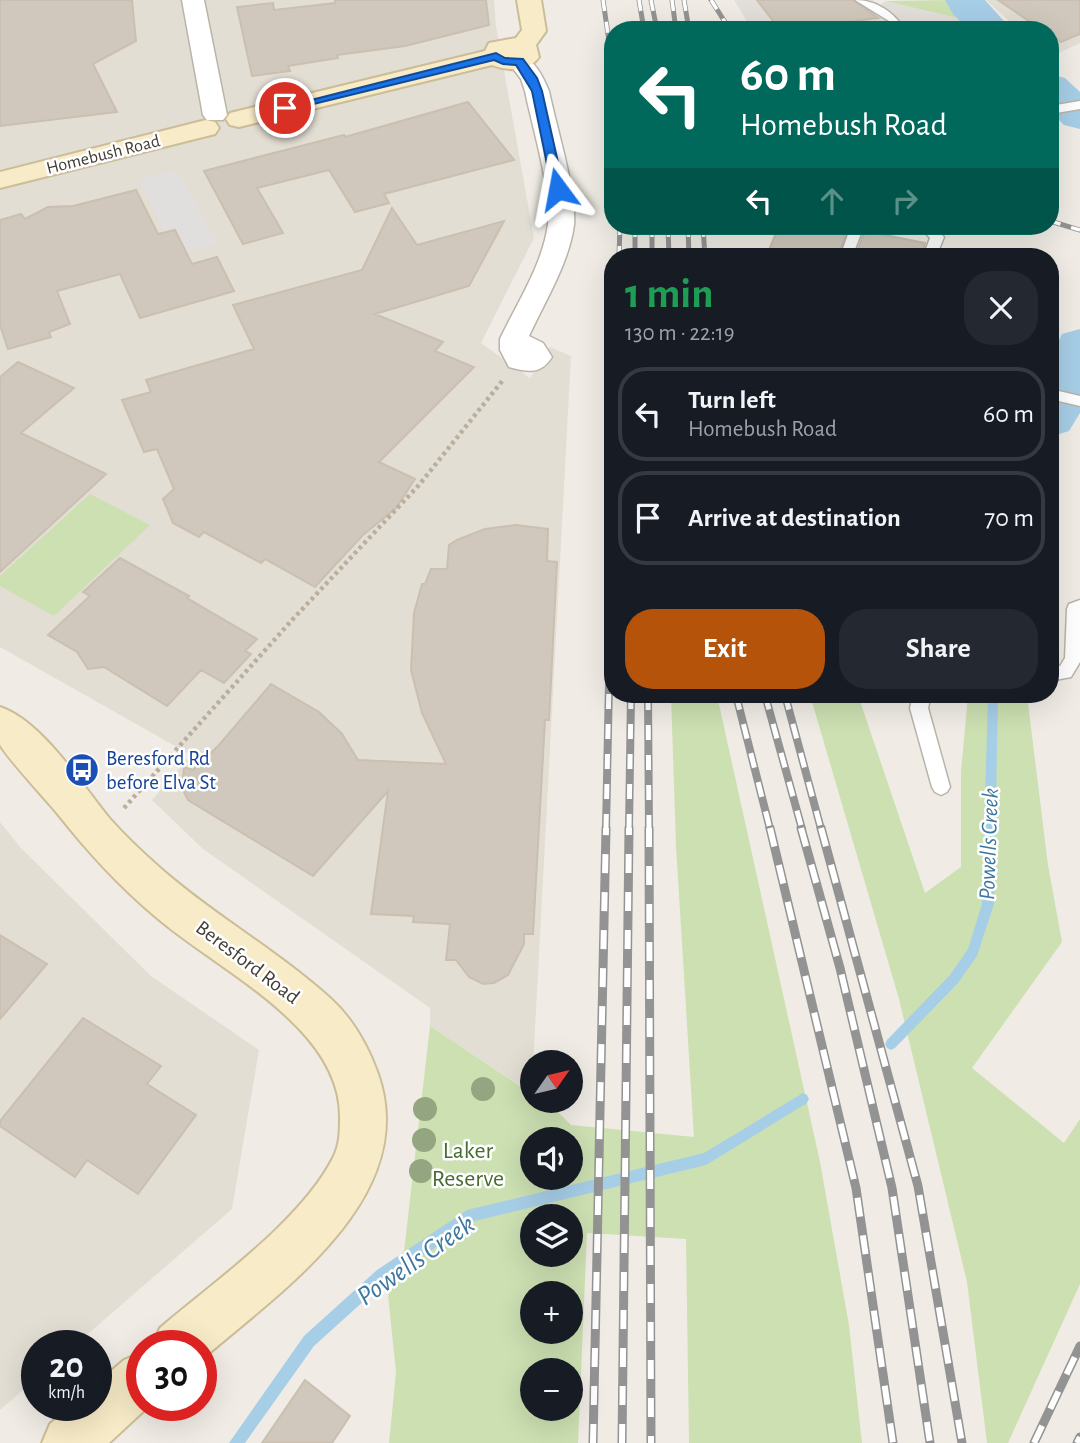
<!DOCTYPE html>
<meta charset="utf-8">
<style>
:root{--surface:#171b24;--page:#242831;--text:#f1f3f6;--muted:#9ea1a6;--line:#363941;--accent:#b45309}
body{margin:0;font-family:"Alegreya Sans",sans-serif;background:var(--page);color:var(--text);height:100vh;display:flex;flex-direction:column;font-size:26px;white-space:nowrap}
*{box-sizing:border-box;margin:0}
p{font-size:23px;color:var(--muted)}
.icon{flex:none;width:38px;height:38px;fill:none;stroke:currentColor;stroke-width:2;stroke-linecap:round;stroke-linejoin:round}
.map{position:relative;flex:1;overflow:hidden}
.sheet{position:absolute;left:604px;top:248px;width:455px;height:455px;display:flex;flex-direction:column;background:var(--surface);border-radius:28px;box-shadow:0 7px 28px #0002}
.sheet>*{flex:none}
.hud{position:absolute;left:604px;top:21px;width:455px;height:214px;border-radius:28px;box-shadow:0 7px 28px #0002;background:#00695c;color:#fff;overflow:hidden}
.needle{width:46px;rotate:56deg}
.controls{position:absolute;left:520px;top:1050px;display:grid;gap:14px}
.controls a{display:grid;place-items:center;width:63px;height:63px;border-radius:50%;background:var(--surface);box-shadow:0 7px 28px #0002;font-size:35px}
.speed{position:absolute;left:21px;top:1330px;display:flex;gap:14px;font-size:35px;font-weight:700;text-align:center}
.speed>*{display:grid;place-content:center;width:91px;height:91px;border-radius:50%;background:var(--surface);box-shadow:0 7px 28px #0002;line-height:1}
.speed small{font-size:18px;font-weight:400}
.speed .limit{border:10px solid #d22;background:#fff;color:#111}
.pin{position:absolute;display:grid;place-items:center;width:60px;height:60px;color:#fff;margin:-30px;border:4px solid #fff;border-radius:50%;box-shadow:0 2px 7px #0007}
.me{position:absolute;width:77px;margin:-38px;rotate:347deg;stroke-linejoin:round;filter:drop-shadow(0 0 5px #0008)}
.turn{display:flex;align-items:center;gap:24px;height:147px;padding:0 21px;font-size:32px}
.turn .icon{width:91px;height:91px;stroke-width:2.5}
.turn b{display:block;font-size:49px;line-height:60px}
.lanes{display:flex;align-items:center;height:66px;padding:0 21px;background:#0003;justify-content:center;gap:35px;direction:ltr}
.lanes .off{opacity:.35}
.round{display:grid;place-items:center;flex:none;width:74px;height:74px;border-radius:28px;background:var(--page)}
.summary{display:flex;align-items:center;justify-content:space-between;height:119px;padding:0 21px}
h1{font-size:42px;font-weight:700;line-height:52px;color:#1e9e55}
.primary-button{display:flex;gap:14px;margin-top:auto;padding:14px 21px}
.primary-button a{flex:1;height:80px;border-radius:28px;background:var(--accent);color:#fff;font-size:28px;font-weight:700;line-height:80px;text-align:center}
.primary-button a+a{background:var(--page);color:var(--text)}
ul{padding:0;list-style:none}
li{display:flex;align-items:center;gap:21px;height:94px;margin:0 14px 10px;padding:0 7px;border:4px solid var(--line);border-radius:28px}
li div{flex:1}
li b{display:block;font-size:26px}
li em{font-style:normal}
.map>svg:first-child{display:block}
.residential{fill:#e3ded3}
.industrial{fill:#e2deda}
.green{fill:#cce0b2;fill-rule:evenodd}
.parking{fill:#e1dfdd}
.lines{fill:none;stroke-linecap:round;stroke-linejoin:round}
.stream{fill:#a7cee7;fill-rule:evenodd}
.river{fill:#a7cee7;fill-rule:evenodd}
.building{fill:#d0c8bc;stroke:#cabfb0;stroke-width:2}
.lane-casing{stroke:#bab4a9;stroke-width:3}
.street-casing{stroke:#bab4a9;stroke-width:3}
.secondary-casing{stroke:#cbbd99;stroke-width:4}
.path{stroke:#baaf9c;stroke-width:4.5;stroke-dasharray:3.5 3.5;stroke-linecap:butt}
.lane{fill:#fff;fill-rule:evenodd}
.street{fill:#fff;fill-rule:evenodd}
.secondary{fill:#f8ebc7;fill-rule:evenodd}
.rail-far2-casing{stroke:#939393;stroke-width:5}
.rail-far1-casing{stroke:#939393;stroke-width:8}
.rail-casing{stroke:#939393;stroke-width:9}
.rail-far2{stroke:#fff;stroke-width:3.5;stroke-dasharray:11;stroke-linecap:butt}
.rail-far1{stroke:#fff;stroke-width:5;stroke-dasharray:15;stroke-linecap:butt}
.rail{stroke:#fff;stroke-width:6;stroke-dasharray:19;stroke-linecap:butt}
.tree{fill:#94a681}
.route{fill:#1a73e8;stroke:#114b97;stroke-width:2}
.labels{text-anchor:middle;stroke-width:5;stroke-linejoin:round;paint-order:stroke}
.far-street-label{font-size:18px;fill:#423d35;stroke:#fff}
.transit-label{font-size:21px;fill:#164399;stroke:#fff;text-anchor:start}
.street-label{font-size:21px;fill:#423d35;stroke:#fff}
.water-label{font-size:23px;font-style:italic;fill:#3c77a0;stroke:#fff}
.near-park-label{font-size:24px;fill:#486c30;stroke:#fff}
.near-water-label{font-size:28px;font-style:italic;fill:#3c77a0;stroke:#fff}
</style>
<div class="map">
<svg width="1080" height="1443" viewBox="0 0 1080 1443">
<rect width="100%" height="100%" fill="#f0ece5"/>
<path class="residential" d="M0 0H494L496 26 534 238 481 343 530 378 550 347 571 356 532 1085 527 1090 430 1026V1008L203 849 152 800 191 755 0 647Z
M986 0H1080V43L1050 57V30H1019Z
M0 822 21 848 151 976 259 1050 232 1209 74 1346H37V1378L0 1410Z"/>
<path class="industrial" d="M734 0H873L880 5 885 1 966 20 976 30H752Z"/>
<path class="green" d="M952 0V6L966 20 885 1Z
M90 494 150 525 54 616 0 586V576Z
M671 695H717L820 1162 849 1325 862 1443H689L686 1239 587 1233 578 1443H389L396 1372 388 1295 412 1257 403 1260 430 1026 526 1090 532 1085V1101H547L571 1125 694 1137 676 847ZM532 1139H570V1178H532ZM570 1216V1255H532V1216ZM570 1293V1332H532V1293ZM532 1370H570V1409H532Z
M810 695H858L925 893 961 867V772L968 695H1027L1048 865 1062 942 972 1068 1064 1143 1080 1119V1284L1008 1443H987L967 1282 899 999Z"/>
<path class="parking" d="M177 170 218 243 177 255 138 180Z"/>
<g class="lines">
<path class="stream" d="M988 695H998L994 904 977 956 958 983 895 1048 891 1050 887 1048 885 1044 887 1040 950 975 968 949 982 904Z
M803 1093 807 1095 809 1099 807 1103 706 1165 475 1221 387 1280 314 1346 245 1443H229L304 1336 377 1270 467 1210 704 1153Z"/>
<path class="river" d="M945 0H985L1012 30H969L953 14Z
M1050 74 1065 78 1080 92V129L1064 125 1050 111Z
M1080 329V413L1069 431 1050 437V359L1062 334Z"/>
</g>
<path class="building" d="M0 0H132L136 41 93 64 117 112 0 126Z
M335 0H486L489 25 405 46 337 55 338 58 288 66 290 71 252 76 237 7 273 3 274 10 335 3Z
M757 0H853L878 18 780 30Z
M998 0H1080V34L1061 42 1050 35V30H1042Z
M468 102 514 160 384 194 389 203 355 212 329 170 257 188 283 233 243 244 204 171 344 135 345 137Z
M136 190 158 234 175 230 192 264 217 257 234 291 140 318 120 274 57 291 70 324 49 332 51 337 8 349 0 325V220L21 214 25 219 48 207 73 206Z
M392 208 417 245 504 221 469 286 375 314 443 342 435 351 474 367 379 462 415 479 396 508 363 535 315 587 265 559 261 563 204 532 199 537 173 523 163 499 174 489 157 449 144 452 122 400 151 392 146 380 254 349 233 305 362 270Z
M779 226H841L848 227 838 257H766Z
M865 231 925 243 921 257H855Z
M18 362 74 388 21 433 106 474 0 572V377Z
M516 525 548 529 547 561 557 562 549 720H545L533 934H524V944L508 975 494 983 483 984 469 977 456 960H446L450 924 413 922 414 916 371 914 388 791 313 876 188 800 182 788 184 767 193 770 219 745 271 684 319 712 342 734 358 760 446 764 422 713 411 670 414 613 422 584H425L431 569H447L449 545 457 540 485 529Z
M120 558 189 596 187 598 257 639 245 651 251 654 224 683 201 670 167 706 104 667 88 669 77 652 48 635 90 596 83 592Z
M0 935 47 964 0 1019Z
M83 1018 161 1066 147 1084 196 1115 138 1194 87 1160 75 1177 0 1126V1121Z
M305 1380 350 1416 332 1443H262Z"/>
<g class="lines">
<g class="lane-casing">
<path id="lane" d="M855 0C876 0 894 12 905 30H894L889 21Z
M1080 101V109L1050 114V106Z
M851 226H866L862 231 852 257H840Z
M919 226H932L944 237 936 257H923L930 238Z
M1050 389 1080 396V406L1050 399Z
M1080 600V662L1071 677 1050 681V667L1060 666 1065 658 1067 609 1069 604Z
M913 695H931L928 708 950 787 947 792 941 795 935 792 932 787 910 708Z"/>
</g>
<g class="street-casing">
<path id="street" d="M182 0H204L227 115 223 120H207L203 115Z
M519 55C535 59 543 77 549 91 556 126 577 192 574 225 569 263 545 301 529 336L543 343 552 357C541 375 527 372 509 367L500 350V339C517 303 543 264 548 224 552 191 532 126 525 91L521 79 508 62 511 57Z"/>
</g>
<g class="secondary-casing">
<path id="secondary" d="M517 0H541L546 31 536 45 539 57C529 72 507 71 492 65L239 127 230 125 226 119 230 113 485 51 489 43 516 38 522 30Z
M206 120 215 122 219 128 215 134 0 188V172Z
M0 707C42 721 82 785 110 819 125 836 142 852 159 867 213 915 277 950 331 999 353 1019 368 1046 378 1074 421 1197 281 1291 201 1360V1346H152L160 1328C215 1281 300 1222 333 1158 340 1145 340 1130 340 1116 340 1026 216 969 156 917 119 886 87 851 57 813 49 803 1 751 0 744 0 733 0 719 0 707Z
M142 1352V1405H150L109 1443H42L50 1424 72 1405H96V1384L124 1360Z"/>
</g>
<path class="path" d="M124 808 293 619 419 485 503 380"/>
<use href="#lane" class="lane"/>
<use href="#street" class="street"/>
<use href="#secondary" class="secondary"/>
<g class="rail-far2-casing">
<path id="rail-far2" d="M603 0 612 62
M639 0 644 30
M651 0 657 30
M672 0 676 30
M684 0 689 30
M711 0 730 30
M1050 221 1080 230
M635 226V257
M652 226V257
M668 226 669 257
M688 226 689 257
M703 226 705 257
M619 257 620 226"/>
</g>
<g class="rail-far1-casing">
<path id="rail-far1" d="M648 695 649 829
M736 695 770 829
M765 695 802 829
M785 695 821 829
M606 829 612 535
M629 829 631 695"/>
</g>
<g class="rail-casing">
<path id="rail" d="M649 828 651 1443
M770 828 856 1188 893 1443
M801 828 840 968 892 1188 930 1443
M821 828 918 1186 962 1443
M593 1443 606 828
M622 1443 629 828
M1034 1443 1080 1346
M1077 1443 1080 1437"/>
</g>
<use href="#rail-far2" class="rail-far2"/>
<use href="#rail-far1" class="rail-far1"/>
<use href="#rail" class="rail"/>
</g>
<g class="tree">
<circle cx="483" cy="1089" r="12"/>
<circle cx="425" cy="1109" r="12"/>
<circle cx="424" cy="1140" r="12"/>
<circle cx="421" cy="1171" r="12"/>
</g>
<path class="route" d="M496 53 505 58 523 59 537 78 542 91 564 189 562 191 552 189 532 91 516 65 503 64 494 60 285 111 280 108Z"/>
<defs>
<g id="bus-disc" transform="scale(1.75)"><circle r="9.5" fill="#1a4fb4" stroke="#fff"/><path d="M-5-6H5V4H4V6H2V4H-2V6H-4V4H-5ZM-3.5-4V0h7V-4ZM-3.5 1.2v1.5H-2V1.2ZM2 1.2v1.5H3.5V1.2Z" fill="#fff"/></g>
</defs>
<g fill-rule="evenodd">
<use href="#bus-disc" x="82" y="770"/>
</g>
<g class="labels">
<g class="far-street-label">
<text transform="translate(103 154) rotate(-14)" y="6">Homebush Road</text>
</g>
<g class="transit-label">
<text x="106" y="765">Beresford Rd<tspan x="106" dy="24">before Elva St</tspan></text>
</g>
<g class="street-label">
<text transform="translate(248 962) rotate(37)" y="7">Beresford Road</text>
</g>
<g class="water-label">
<text transform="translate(988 844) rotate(-88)" y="8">Powells Creek</text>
</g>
<g class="near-park-label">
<text x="468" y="1158">Laker<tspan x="468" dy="28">Reserve</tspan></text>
</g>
<g class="near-water-label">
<text transform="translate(415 1259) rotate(-35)" y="10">Powells Creek</text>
</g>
</g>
</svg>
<div class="controls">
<a><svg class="needle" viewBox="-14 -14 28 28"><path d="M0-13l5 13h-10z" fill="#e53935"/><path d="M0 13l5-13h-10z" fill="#9ea1a6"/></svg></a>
<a><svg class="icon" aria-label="sound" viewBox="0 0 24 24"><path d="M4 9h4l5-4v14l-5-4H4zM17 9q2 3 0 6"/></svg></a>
<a><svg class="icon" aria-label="layers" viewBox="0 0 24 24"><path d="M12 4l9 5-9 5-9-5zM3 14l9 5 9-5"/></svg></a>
<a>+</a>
<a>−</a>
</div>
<div class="speed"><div>20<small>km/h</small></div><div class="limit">30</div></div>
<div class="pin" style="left:285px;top:108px;background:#d93025"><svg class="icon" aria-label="arrive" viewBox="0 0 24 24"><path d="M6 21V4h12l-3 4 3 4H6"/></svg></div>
<svg class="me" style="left:558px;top:189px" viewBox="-20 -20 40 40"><path d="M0-17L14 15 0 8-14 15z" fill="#1a73e8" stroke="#fff" stroke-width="4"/></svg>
<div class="hud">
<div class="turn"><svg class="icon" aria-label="left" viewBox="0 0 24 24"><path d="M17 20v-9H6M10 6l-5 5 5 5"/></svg><div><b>60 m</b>Homebush Road</div></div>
<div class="lanes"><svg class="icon" aria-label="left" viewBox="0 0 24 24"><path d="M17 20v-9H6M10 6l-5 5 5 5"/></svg><svg class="icon off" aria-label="ahead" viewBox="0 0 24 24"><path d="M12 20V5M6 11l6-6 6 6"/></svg><svg class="icon off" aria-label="right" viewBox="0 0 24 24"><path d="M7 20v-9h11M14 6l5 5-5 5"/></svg></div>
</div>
<section class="sheet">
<div class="summary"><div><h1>1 min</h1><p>130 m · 22:19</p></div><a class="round"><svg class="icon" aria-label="close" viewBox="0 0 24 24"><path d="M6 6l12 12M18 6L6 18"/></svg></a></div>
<ul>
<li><svg class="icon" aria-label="left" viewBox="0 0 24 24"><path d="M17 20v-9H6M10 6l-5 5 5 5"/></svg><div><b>Turn left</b><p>Homebush Road</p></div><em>60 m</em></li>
<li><svg class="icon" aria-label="arrive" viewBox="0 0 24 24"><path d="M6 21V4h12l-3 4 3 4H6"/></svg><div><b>Arrive at destination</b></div><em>70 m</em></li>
</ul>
<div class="primary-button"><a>Exit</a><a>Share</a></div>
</section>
</div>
